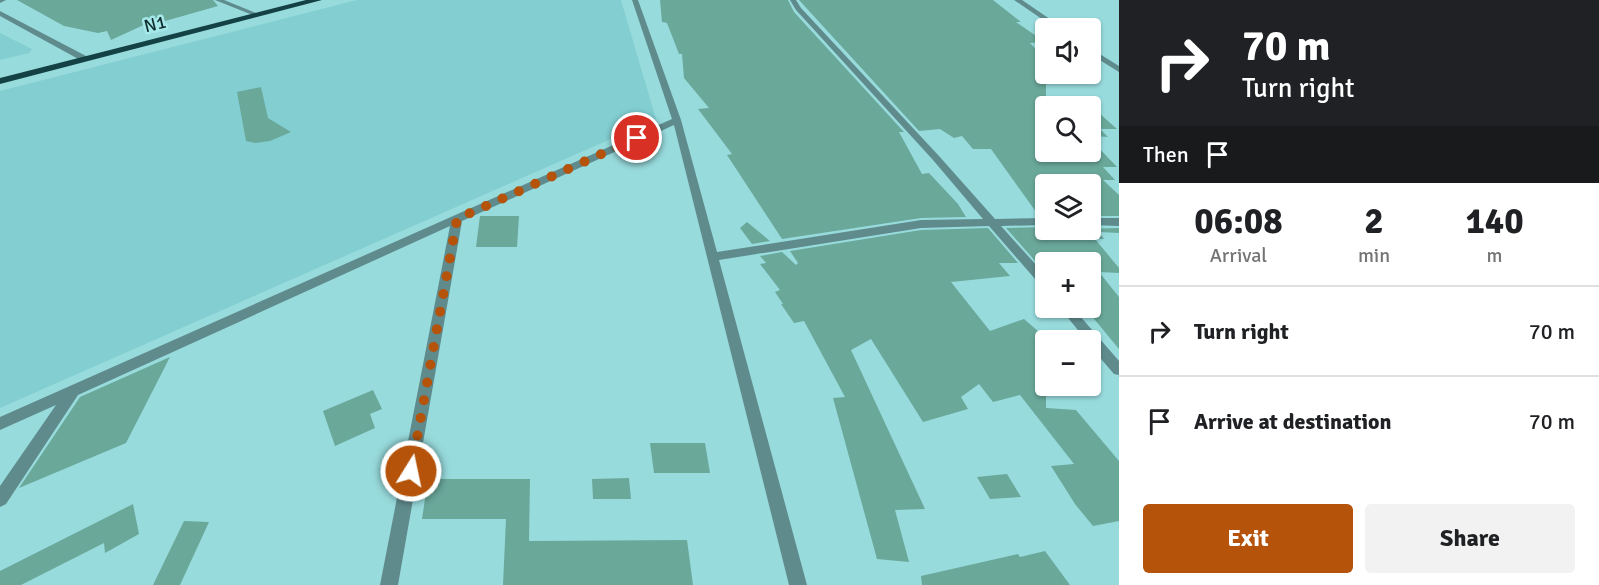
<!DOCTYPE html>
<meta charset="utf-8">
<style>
:root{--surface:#fff;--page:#f2f2f2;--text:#202124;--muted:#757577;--line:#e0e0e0;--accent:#b45309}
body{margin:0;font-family:Signika,sans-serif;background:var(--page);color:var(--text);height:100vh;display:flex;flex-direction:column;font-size:22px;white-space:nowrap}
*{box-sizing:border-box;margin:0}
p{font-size:20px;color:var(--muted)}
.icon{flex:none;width:33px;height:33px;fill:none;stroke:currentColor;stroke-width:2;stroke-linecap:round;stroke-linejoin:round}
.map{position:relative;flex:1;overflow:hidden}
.sheet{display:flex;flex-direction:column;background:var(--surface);width:480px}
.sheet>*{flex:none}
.top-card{background:#202124;color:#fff;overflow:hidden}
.buttons{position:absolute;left:1035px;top:18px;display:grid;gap:12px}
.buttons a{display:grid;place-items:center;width:66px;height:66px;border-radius:6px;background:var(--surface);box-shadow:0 2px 4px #0004;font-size:30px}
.pin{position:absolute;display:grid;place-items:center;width:51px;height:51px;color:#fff;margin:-26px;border:3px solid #fff;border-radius:50%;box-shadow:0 2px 6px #0007}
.me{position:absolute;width:66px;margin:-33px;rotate:10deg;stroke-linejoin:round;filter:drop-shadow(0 0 4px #0008)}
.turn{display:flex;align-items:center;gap:21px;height:126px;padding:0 24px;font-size:27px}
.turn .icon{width:78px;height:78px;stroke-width:2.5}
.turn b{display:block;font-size:42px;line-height:51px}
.then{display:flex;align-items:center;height:57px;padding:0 24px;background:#0003;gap:12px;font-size:22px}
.eta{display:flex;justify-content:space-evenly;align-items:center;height:102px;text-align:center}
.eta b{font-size:36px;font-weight:700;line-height:42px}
.action{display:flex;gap:12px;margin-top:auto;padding:12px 24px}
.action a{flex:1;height:69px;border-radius:6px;background:var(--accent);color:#fff;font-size:24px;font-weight:700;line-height:69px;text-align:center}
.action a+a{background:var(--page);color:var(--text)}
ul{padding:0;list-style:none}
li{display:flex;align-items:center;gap:18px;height:90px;padding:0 24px;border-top:2px solid var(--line)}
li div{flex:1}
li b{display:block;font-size:22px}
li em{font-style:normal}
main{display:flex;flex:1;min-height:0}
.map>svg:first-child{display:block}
.built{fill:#82ced1}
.building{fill:#6aa89a;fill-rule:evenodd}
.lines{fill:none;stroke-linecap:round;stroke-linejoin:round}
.minor{fill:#5f8b8d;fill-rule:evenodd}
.trunk{fill:#144244;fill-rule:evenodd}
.route{stroke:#b45309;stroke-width:10;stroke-dasharray:0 18}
.labels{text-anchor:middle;stroke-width:5;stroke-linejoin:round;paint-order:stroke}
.far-street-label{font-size:18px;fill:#0f2b2c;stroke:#a5e8ea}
</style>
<main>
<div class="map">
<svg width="1119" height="585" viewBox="0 0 1119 585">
<rect width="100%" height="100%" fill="#98dbdd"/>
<path class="built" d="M357 0H621L656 119 0 408V91Z
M0 33 32 49 29 53 0 60Z"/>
<path class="building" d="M17 0H213L218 6 151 25 148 23 111 40 107 31 98 33 64 26Z
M660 0H788L794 12 904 132H899L922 174 929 173 958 204 966 217 921 218 782 239 727 155 732 154 698 109 709 108 684 78 682 54H679L667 23 662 22Z
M799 0H993L1021 22H1016L1045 42 1030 43 1046 60V97H1081L1117 129H1100L1108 137 1092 136 1099 144H1095L1117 167H1103L1115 180H1103L1119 195V216H1090V184H1046V216H1039L991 149H973L962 136 954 138 940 129 919 131ZM1046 106H1090V152H1046Z
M261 87 268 118 291 132 270 141 255 143 246 141 237 92Z
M480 216H519L517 247H476Z
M747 222 770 241 752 244 740 228Z
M1046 227V230L1119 228V233L1099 232 1104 239H1095L1119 268V273L1099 272 1119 297V349L1090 314V262L1037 263 1006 228Z
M988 228 1018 263H999L1010 276 951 282 990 331 1024 319 1046 338V408L1076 410 1119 461V521L1093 526 1075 504 1051 466 1074 464 1020 395 993 402 979 384 961 397 968 409 923 422 871 339 851 350 925 509 895 510 909 562 877 559 833 398 845 397 804 321 794 323 781 304H783L775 292 780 290 760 264 766 263 760 256 782 252 796 265 798 263 790 251 921 230Z
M170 357 126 443 19 488 80 397Z
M373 390 382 409 370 414 375 428 335 446 323 411Z
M650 443H705L710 473H654Z
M1007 474 1021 497 990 499 977 477Z
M629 478 631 499H593L592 479Z
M428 479H530L529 541 687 540 693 585H503L506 519H422Z
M133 504 139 534 105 553 104 543 21 585H0V571Z
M184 521 209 522 180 585H153Z
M1045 551 1070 585H922L921 576 1018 554 1020 557Z"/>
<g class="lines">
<path class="minor" d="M0 0H6L0 3Z
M215 0H224L261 15 255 16Z
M632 0H638L681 120 717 252 921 220 983 219 933 160 796 10 790 0H796L801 8 939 156 995 219 1046 218V225L1001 226 1046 276V288L1042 287 989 226 921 228 719 260 807 585H789L674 125 462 221 398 585H380L450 226 78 395 6 504 0 507V486L56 405 0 430V417L672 119Z
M1014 0H1022L1063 28H1055Z
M0 11 88 57 89 59 82 61 0 16Z
M1090 48 1119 66V72L1090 54Z
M1090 218H1119V226L1090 225Z
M1060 308H1073L1119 361V375L1114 374 1090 346V340H1086Z"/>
<path class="trunk" d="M306 0H322L0 84V78Z"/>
</g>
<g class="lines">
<path class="route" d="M411 471 457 219 637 138"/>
</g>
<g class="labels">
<g class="far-street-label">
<text transform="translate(155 24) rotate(-14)" y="6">N1</text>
</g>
</g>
</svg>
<div class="buttons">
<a><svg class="icon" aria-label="sound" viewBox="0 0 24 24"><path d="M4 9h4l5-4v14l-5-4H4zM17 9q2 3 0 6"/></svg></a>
<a><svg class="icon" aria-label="search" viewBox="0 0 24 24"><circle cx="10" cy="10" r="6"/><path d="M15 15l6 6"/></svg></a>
<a><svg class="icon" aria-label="layers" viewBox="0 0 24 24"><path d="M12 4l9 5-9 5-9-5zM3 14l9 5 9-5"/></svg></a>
<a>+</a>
<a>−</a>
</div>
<div class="pin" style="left:637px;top:138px;background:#d93025"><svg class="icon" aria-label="arrive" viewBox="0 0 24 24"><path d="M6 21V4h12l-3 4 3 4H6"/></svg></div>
<svg class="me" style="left:411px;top:471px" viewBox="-20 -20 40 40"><circle r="17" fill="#b45309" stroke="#fff" stroke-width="3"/><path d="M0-11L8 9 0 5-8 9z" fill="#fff"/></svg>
</div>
<section class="sheet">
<div class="top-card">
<div class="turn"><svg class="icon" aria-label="right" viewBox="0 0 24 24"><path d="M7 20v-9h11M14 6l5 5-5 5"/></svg><div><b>70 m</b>Turn right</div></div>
<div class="then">Then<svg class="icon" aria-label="arrive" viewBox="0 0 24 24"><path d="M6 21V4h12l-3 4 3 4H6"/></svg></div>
</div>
<div class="eta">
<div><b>06:08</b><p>Arrival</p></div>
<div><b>2</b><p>min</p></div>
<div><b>140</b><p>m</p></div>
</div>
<ul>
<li><svg class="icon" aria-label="right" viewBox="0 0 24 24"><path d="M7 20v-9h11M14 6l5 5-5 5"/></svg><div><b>Turn right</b></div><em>70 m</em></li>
<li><svg class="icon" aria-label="arrive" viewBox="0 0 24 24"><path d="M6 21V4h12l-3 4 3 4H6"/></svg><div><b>Arrive at destination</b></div><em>70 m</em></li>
</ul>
<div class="action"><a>Exit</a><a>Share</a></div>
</section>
</main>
